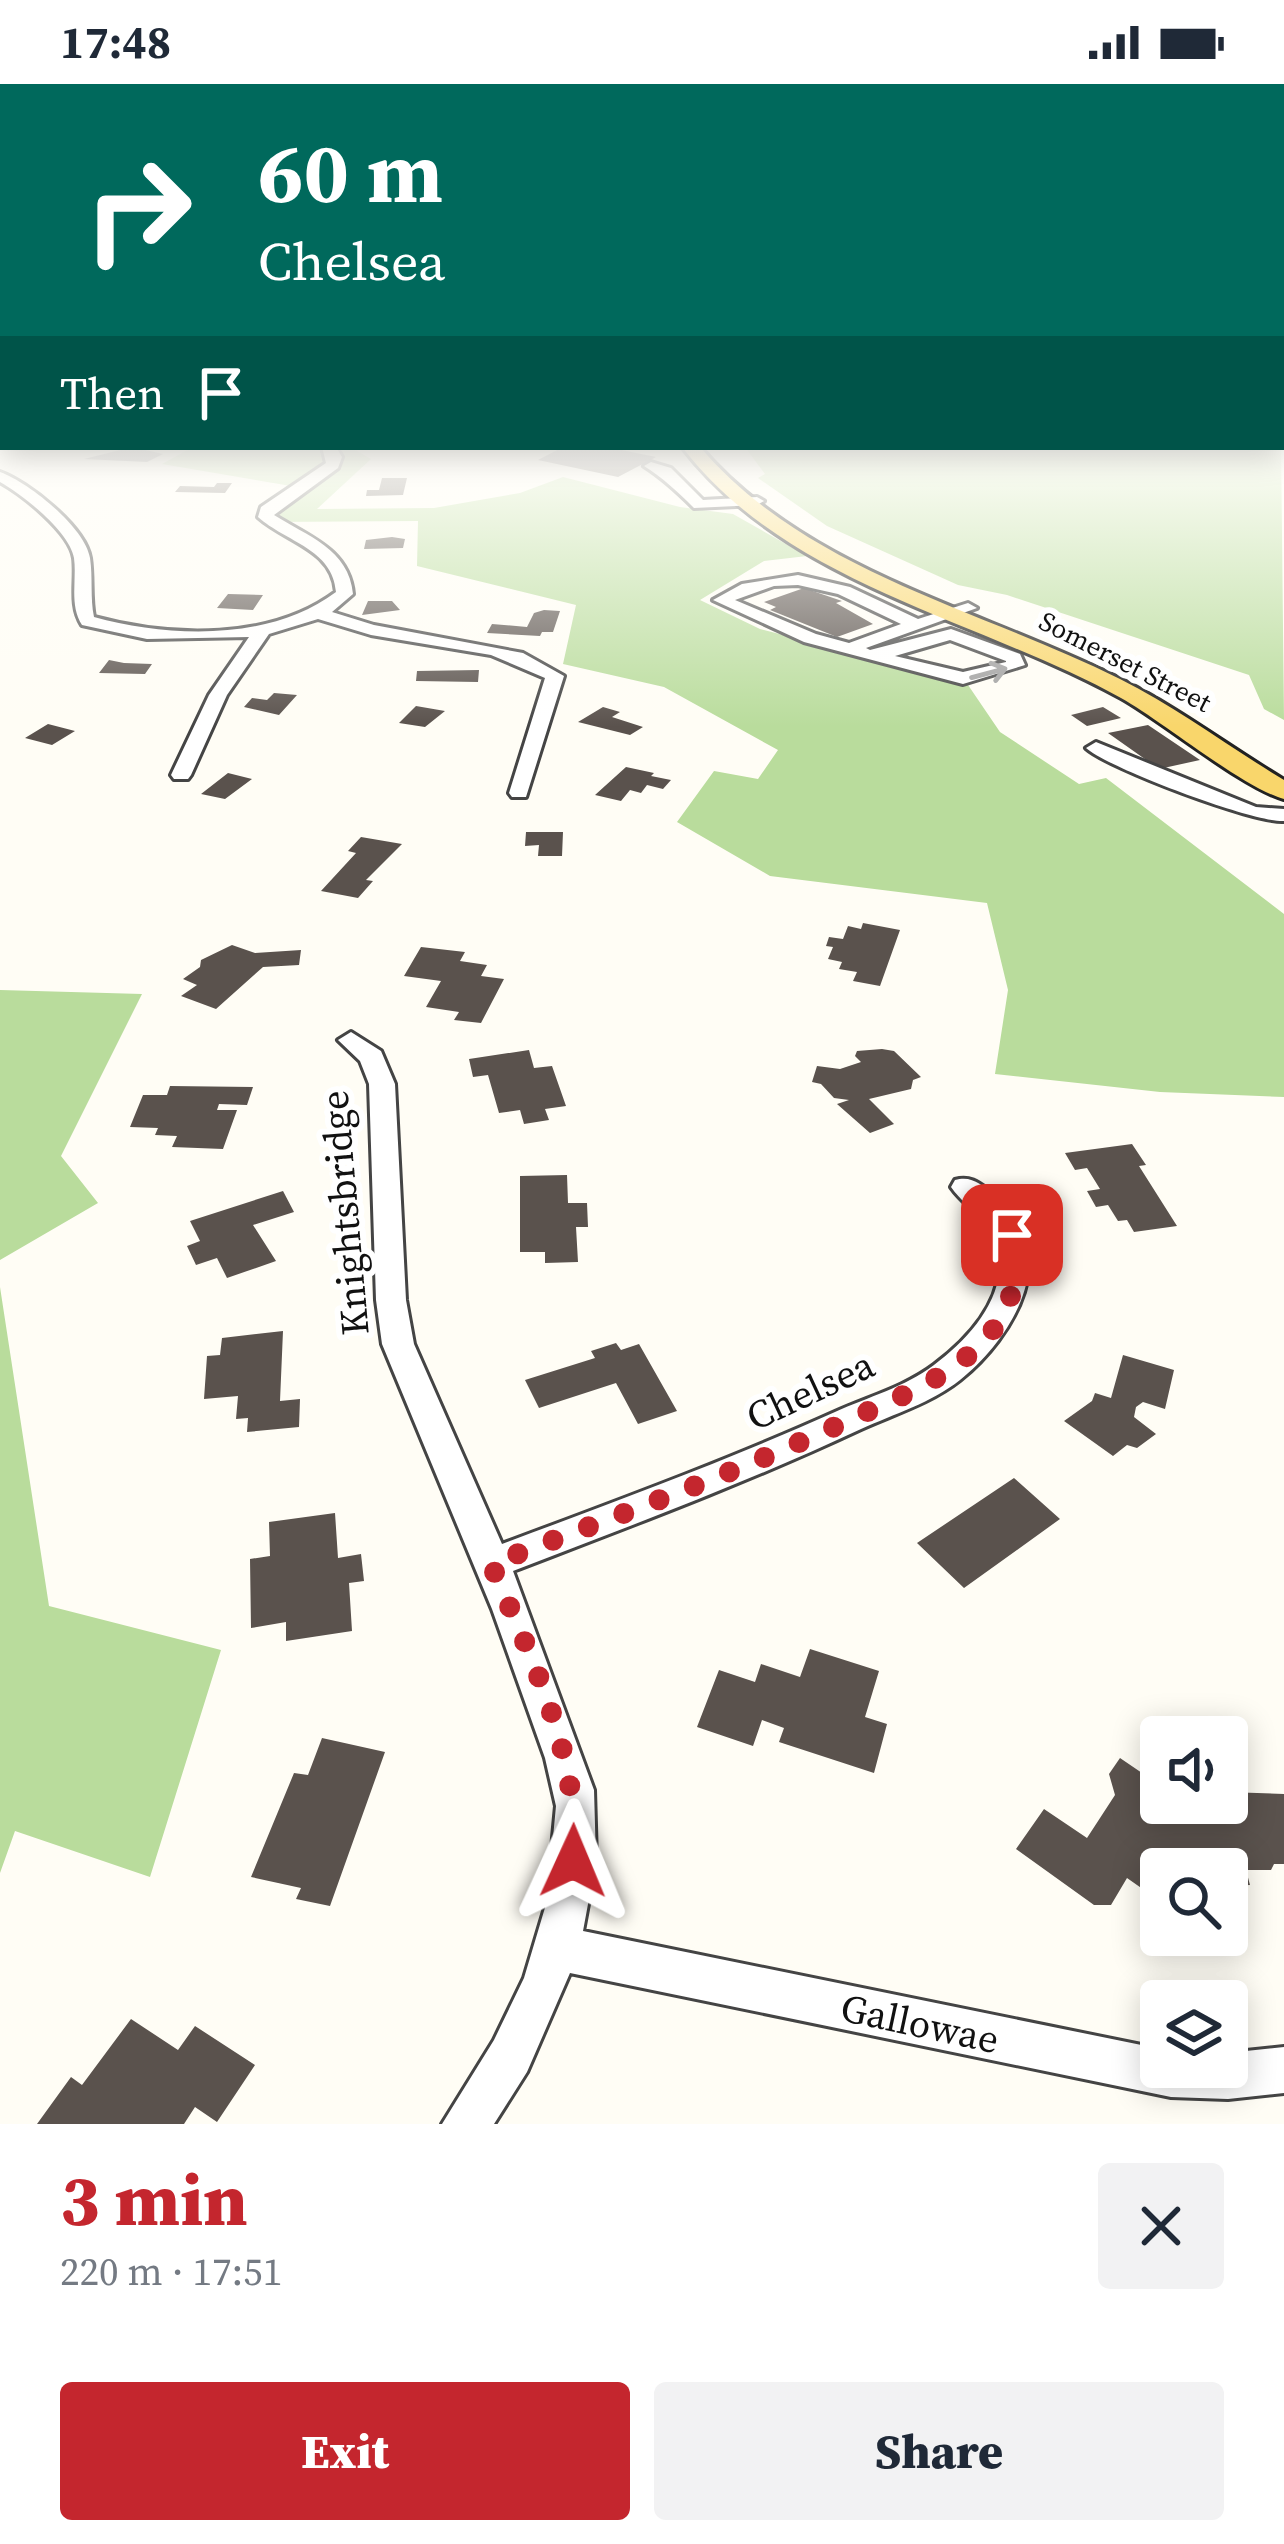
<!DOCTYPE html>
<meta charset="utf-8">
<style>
:root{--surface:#fff;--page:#f2f2f3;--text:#1f2937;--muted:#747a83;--accent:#c4262e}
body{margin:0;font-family:"Source Serif 4",serif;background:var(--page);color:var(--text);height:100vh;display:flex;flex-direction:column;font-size:45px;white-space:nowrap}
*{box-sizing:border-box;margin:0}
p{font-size:39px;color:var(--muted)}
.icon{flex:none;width:66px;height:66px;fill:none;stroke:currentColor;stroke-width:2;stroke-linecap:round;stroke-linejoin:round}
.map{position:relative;height:2040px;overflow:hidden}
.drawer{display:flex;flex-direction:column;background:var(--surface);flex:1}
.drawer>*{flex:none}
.banner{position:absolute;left:0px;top:0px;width:1284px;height:366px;box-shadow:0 6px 30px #0003;background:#00695c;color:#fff;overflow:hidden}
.fabs{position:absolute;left:1140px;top:1632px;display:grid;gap:24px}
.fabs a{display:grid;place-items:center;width:108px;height:108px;border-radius:12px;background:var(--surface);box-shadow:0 6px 30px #0003;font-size:60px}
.pin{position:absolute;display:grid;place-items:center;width:102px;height:102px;color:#fff;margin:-51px;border-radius:24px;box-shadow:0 6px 18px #0006}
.me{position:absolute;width:132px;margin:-66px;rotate:1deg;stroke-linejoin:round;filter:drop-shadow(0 0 9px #0008)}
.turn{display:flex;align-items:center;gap:42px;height:252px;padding:0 60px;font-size:54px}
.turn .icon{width:156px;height:156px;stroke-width:2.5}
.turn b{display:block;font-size:84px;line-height:102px}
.then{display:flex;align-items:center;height:114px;padding:0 60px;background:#0003;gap:24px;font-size:45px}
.round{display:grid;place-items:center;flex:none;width:126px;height:126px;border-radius:12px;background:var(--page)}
.headline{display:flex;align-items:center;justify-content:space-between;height:204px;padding:0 60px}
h1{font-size:72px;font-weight:800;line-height:90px;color:var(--accent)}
.action{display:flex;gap:24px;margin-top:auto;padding:24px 60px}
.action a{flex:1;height:138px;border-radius:12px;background:var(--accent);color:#fff;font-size:48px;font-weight:800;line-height:138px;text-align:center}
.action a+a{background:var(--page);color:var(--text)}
.status{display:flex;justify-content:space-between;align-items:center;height:84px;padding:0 60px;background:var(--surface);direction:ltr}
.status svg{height:33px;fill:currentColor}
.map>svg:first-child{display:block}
.forest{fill:#b9dc9c}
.building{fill:#5a524d}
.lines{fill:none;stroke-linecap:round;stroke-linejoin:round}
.minor-casing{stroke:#444;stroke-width:6}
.major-casing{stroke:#222;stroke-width:6}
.minor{fill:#fff;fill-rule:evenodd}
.major{fill:#f9d66b;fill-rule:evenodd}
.oneway{stroke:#a0a0a0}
.route{stroke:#c4262e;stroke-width:21;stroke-dasharray:0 37.8}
.labels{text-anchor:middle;stroke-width:12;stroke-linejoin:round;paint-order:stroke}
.far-street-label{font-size:27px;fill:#111;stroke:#fff}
.near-street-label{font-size:39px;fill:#111;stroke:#fff}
</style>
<div class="status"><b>17:48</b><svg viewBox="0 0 49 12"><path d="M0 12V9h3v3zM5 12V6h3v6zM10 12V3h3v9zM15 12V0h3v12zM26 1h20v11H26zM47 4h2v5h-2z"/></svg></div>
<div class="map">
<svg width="1284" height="2040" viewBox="0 0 1284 2040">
<rect width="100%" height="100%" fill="#fffdf5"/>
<path class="forest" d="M1281 357 1284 636 1264 625 1249 591 1007 511 958 501 827 442 758 394 765 390 745 363H1281Z
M193 363H350L371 375 317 425 434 424 520 409 563 393 680 423 733 430 807 472 764 477 700 516 760 545 966 598 1000 648 1079 700 1106 694 1284 830V1013L1160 1008 995 990 1008 906 987 819 770 792 677 738 714 687 758 695 778 666 664 603 563 580 576 521 417 482 418 437 270 438 291 402 162 380Z
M0 906 142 910 61 1072 98 1119 0 1176Z
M0 1203 49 1522 221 1566 150 1793 15 1747 0 1789Z"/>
<path class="building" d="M132 363 163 370 147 378 84 375Z
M563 363H607L656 373 618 393 538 376Z
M382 394H407L403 411 366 412 367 406H379Z
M217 399H232L225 409 175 408 180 402 214 403Z
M392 453 405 455 403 464 364 465 366 456Z
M804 504 842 517 836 519 873 540 837 553 770 526 776 523 764 518Z
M228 510 263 511 253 526 217 524Z
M368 517H392L400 526 362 531Z
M544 526 560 527 553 548H542L540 552 487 549 492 540 527 543 534 529Z
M109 576 124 579 152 580 145 590 99 589Z
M479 586 478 598 416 597 417 587Z
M274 609 297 611 279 631 244 623 252 614 267 616Z
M416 622 445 627 425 643 399 639Z
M603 623 620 628 612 633 643 643 630 651 578 638Z
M1103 623 1121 634 1087 642 1071 631Z
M48 640 75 647 52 661 25 654Z
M1148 641 1200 676 1159 685 1108 649Z
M626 683 654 689 651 692 671 696 663 705 647 701 641 709 630 706 621 717 595 711Z
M228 689 252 695 225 715 201 710Z
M526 748H563L562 772H538L539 761 525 762Z
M361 753 402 760 366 796 373 797 358 814 321 807 356 769 348 767Z
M863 839 900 846 880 902 853 897 857 888 839 885 842 878 828 875 833 863 826 862 829 853 843 855 848 842 861 845Z
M232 861 255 869 301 866 299 881 263 883 216 925 181 912 197 901 183 895 200 883 201 876Z
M421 863 465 868 460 877 487 881 481 892 504 895 481 939 454 936 459 928 426 923 441 897 404 892Z
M882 965 894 967 921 993 913 996 911 1005 869 1015 894 1040 870 1049 837 1020 849 1016 834 1014 821 1000 812 998 817 982 840 985 861 978 855 972 857 967Z
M529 966 534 984 552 982 566 1022 545 1025 549 1036 524 1040 520 1026 499 1029 488 991 473 993 469 975Z
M170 1002 253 1003 247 1021 219 1020 217 1026H237L223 1065 172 1063 177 1052 155 1051 158 1044 130 1043 143 1011H167Z
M1132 1060 1146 1081 1139 1082 1177 1142 1134 1148 1127 1136 1118 1137 1108 1121 1096 1123 1087 1107 1100 1105 1087 1084 1075 1086 1065 1069Z
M567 1091 568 1119H587L588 1143H576L578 1178 545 1179V1168H520V1092Z
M283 1107 294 1128 253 1141 276 1177 227 1194 217 1174 196 1181 187 1162 200 1157 190 1137Z
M283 1247 280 1317 300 1315 299 1343 247 1348 248 1334 236 1335 238 1312 204 1315 207 1272 220 1271 222 1254Z
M616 1259 621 1266 639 1260 677 1327 638 1340 616 1299 539 1324 525 1296 595 1274 591 1267Z
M1123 1271 1174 1286 1165 1325 1143 1318 1136 1323 1134 1333 1156 1350 1137 1364 1127 1361 1113 1372 1064 1337 1092 1317 1095 1309 1111 1314Z
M1014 1394 1060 1435 964 1504 917 1459Z
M335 1429 338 1474 361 1470 364 1497 349 1499 352 1547 286 1557V1538L251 1544 250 1475 270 1472 269 1438Z
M810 1565 879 1587 865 1633 887 1640 874 1689 779 1658 784 1644 762 1636 753 1662 697 1643 719 1586 755 1598 761 1580 800 1593Z
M322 1654 385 1668 330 1822 296 1815 301 1804 251 1793 294 1689 308 1691Z
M1120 1674 1142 1689 1148 1678H1161V1719H1227V1708L1284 1710V1780H1274L1271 1786H1246L1250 1801 1227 1802V1785H1161L1147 1808 1127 1794 1111 1821H1094L1016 1765 1044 1725 1087 1754 1115 1711 1109 1690Z
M131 1935 178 1966 195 1942 255 1981 217 2038 195 2023 184 2040H37L71 1993 82 2001Z"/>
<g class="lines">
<g class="minor-casing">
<path id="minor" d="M322 363H336L342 373 338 384 274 431C307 452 349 465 353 510L332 528 374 541 523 569 564 592 526 713H512L509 709 545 594 491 571 371 551 318 535 269 550 227 611 191 691 188 695H174L171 691 209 611 249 553 147 555 82 541C69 521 77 496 74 474 70 448 22 410 0 398V388C28 398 85 443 90 474 93 494 90 514 94 533 171 554 271 557 336 508 333 465 286 458 258 433L261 423 326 379Z
M651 378 671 384 703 416 757 413 764 417 757 421 694 424C677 407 663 394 644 382Z
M798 491 850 503 918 535 968 519 977 524 866 564 870 566 951 545 1020 570 1025 581 963 600 804 558 713 516 742 500ZM798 501 838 510 901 540 849 559 816 550 735 516 774 502ZM950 556 1006 577V578L963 588 895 572Z
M1096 658 1256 723 1284 725V737C1254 739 1108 684 1086 664Z
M351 948 381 967 395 1000 406 1216 414 1260 502 1460C614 1418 726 1377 835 1328 868 1313 905 1303 934 1281 967 1256 1001 1220 1000 1176 1000 1138 969 1129 951 1103L955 1096C972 1091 981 1101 995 1111 1065 1166 1014 1253 960 1296 931 1319 894 1330 861 1345 748 1398 630 1442 513 1487L594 1706 596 1777 583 1847 1161 1965V1983H1227V1969L1284 1963V2009L1228 2015 1171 2013 570 1889 527 1988 494 2040H442L494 1956 524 1894 547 1817 556 1722 545 1674 492 1525 382 1260 376 1216 369 1000 360 977 338 956Z"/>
</g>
<g class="major-casing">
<path id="major" d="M682 363H700C807 488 978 524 1120 595 1178 624 1229 663 1284 696V715C1243 704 1164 638 1121 614 976 534 788 501 682 363Z"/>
</g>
<use href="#minor" class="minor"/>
<use href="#major" class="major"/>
</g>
<defs><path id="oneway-shaft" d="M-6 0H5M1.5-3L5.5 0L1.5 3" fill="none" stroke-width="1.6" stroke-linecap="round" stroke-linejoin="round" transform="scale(3)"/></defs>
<use class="oneway" href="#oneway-shaft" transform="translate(989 589) rotate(-15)"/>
<linearGradient id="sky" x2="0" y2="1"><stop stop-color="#95c6ee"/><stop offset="0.56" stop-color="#fffefa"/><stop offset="1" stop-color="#fffefa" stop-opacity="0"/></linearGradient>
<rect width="1284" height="643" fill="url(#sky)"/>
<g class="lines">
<path class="route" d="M573 1777C582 1675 531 1573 491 1480 610 1434 731 1391 847 1337 901 1312 963 1290 998 1239 1017 1211 1016 1182 1012 1151"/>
</g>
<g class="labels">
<g class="far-street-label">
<text transform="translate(1125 578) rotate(27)" y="9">Somerset Street</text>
</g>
<g class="near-street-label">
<text transform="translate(344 1129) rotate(-95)" y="14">Knightsbridge</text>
<text transform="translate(810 1306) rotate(-25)" y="14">Chelsea</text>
<text transform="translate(920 1939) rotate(12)" y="14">Gallowae</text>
</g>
</g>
</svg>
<div class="fabs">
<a><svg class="icon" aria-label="sound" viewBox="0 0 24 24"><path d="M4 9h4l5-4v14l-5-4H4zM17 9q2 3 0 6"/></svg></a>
<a><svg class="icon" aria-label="search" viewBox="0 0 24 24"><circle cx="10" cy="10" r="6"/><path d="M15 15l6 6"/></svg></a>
<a><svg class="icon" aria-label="layers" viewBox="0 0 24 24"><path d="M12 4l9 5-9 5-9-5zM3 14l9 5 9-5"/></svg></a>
</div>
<div class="pin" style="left:1012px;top:1151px;background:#d93025"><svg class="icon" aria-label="arrive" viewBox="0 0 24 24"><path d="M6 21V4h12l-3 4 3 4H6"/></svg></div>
<svg class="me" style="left:573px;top:1777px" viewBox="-20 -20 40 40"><path d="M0-17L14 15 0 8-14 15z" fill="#c4262e" stroke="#fff" stroke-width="4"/></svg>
<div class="banner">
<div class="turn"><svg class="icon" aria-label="right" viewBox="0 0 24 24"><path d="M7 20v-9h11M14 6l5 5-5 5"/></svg><div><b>60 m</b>Chelsea</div></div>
<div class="then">Then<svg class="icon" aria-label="arrive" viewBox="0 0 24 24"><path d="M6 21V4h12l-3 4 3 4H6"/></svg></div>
</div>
</div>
<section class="drawer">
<div class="headline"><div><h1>3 min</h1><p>220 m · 17:51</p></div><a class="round"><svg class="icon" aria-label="close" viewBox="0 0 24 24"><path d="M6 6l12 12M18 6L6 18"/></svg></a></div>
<div class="action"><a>Exit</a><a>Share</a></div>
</section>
